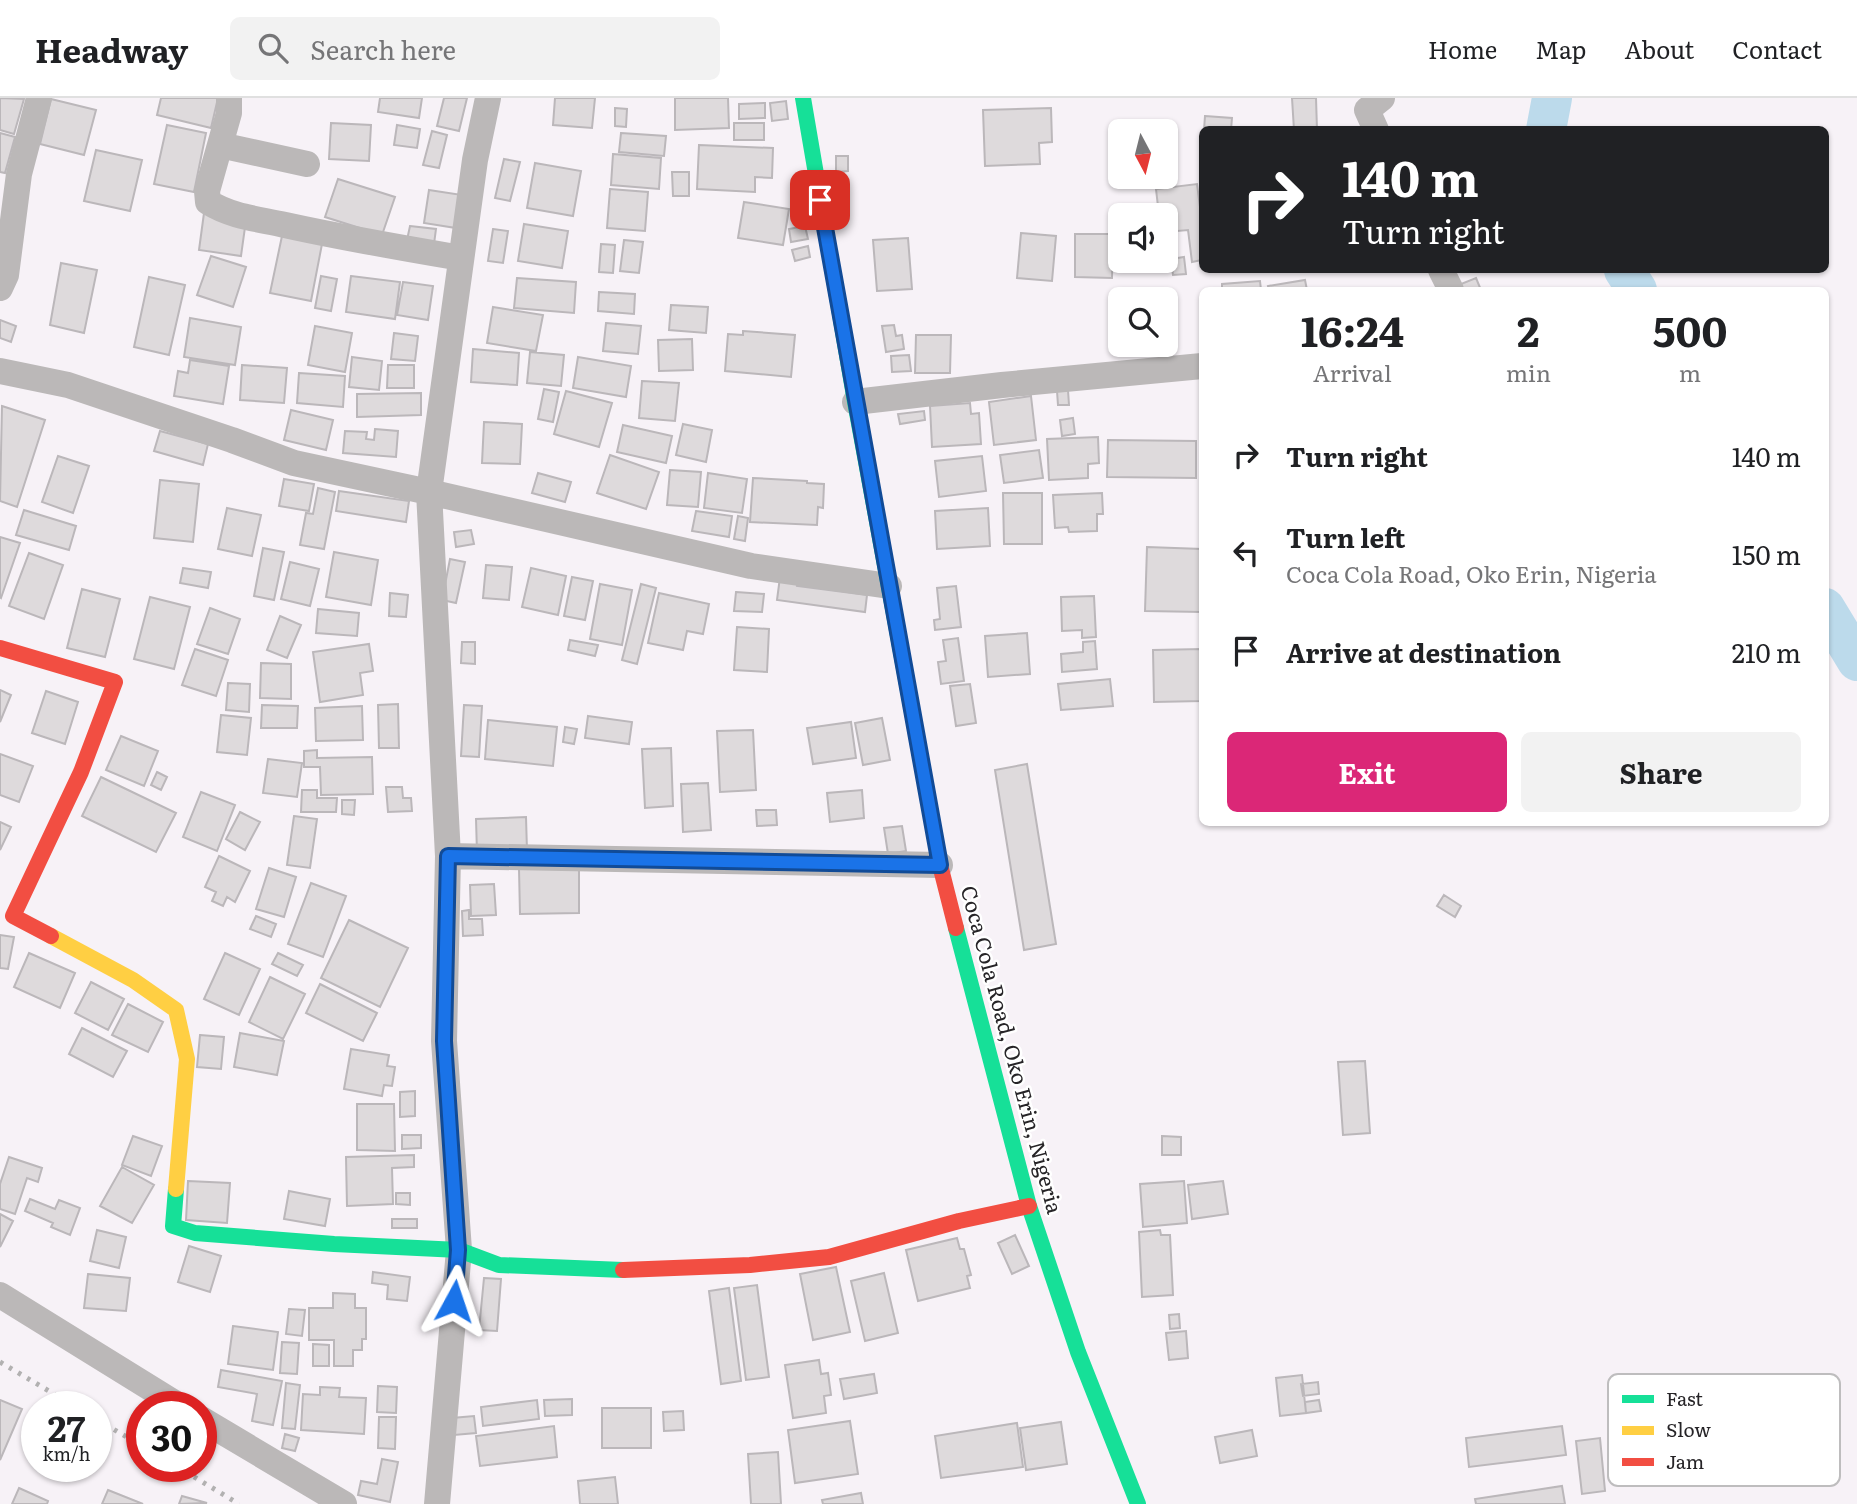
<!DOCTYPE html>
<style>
:root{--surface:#fff;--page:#f2f2f2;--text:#202124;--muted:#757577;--line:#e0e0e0;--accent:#db2777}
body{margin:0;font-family:Literata,serif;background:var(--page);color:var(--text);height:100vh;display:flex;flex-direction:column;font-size:26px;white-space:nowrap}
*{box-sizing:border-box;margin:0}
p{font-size:23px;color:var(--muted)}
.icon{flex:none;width:38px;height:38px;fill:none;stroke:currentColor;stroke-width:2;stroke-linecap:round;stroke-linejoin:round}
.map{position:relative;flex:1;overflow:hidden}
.panel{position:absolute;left:1199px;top:189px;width:630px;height:539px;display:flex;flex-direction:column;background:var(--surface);border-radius:10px;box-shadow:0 2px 5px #0004}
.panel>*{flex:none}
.top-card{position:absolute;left:1199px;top:28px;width:630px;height:147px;border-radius:10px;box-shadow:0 2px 5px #0004;background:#202124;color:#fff;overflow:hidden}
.needle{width:46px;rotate:173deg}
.fabs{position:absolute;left:1108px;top:21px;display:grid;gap:14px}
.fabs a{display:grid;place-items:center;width:70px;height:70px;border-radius:10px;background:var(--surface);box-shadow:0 2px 5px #0004;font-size:35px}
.speed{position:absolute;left:21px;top:1293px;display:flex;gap:14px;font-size:35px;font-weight:700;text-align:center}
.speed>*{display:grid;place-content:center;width:91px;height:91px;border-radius:50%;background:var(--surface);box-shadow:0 2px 5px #0004;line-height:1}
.speed small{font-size:18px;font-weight:400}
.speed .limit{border:10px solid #d22;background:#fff;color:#111}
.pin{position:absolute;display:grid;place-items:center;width:60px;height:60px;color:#fff;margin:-30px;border-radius:14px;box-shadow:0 4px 10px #0006}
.me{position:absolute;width:77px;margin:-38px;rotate:5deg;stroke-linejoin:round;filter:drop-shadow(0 0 5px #0008)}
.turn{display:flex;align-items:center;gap:24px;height:147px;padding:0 28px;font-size:32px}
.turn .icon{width:91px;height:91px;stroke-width:2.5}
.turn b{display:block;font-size:49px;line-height:60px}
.eta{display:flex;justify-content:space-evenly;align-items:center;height:119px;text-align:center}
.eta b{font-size:42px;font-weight:700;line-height:49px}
.cta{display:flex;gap:14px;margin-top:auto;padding:14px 28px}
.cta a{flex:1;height:80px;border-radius:10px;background:var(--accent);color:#fff;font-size:28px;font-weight:700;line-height:80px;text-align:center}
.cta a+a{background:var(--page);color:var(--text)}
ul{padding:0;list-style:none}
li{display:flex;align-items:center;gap:21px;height:98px;padding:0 28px}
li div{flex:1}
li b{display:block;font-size:26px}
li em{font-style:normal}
header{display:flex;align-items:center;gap:42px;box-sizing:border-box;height:98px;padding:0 35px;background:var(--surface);border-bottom:2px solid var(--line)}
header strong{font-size:33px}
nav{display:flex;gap:38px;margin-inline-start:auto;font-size:24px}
.search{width:490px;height:63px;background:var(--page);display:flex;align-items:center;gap:18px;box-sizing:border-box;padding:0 24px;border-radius:10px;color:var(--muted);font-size:26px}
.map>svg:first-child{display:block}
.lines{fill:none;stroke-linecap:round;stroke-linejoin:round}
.river{stroke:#bcdaeb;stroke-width:40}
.building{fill:#dedadc;stroke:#bbb7ba;stroke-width:2}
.street{stroke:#bbb8b8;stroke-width:26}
.fast{stroke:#16e098;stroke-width:16}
.slow{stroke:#ffcf43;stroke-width:16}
.jam{stroke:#f24e42;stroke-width:16}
.rail{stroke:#b2b1b1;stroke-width:5;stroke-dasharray:3.5 7;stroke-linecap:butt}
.route-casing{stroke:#114b97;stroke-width:18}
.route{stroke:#1a73e8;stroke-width:12}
.labels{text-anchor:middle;stroke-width:5;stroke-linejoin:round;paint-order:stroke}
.street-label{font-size:21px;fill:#262427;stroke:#fff}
.key{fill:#fff;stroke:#bebdbe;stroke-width:2}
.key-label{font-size:19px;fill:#262427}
</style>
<header>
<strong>Headway</strong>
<div class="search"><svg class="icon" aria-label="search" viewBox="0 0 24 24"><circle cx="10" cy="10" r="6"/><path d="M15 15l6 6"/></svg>Search here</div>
<nav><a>Home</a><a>Map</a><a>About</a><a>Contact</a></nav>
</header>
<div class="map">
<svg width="1857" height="1406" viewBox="0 0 1857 1406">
<rect width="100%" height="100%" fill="#f7f2f7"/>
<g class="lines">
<path class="river" d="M1546 32 1552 0
M1624 172 1637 192
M1825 510 1857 563"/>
</g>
<path class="building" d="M0 0 24 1 14 36 0 32Z
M161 0H218L211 30 157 17Z
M380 0H422L419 20 378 14Z
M444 0H467L459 33 437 28Z
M555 0H595L592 30 553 27Z
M675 0H728L729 30 675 32Z
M1292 0H1316L1317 32H1294Z
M51 1 96 12 84 57 40 46Z
M786 3 788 21 772 23 770 5Z
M765 5V20L739 21V6Z
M615 10 627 11 626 29 615 28Z
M1051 10 1052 44 1039 45 1040 66 985 68 983 12Z
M1205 18 1232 20 1231 32H1204Z
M331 25 371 27 369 63 329 61Z
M734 25H764V42H734Z
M167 27 206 35 194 94 154 86Z
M397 27 420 31 417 50 394 47Z
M432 33 447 37 439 70 423 67Z
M0 35 15 39 5 75 0 74Z
M621 35 666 38 664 58 619 54Z
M699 47 773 50 772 80 755 79V94L697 91Z
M96 52 142 62 130 113 84 103Z
M613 56 661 60 659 91 611 87Z
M836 58H848V73L836 74Z
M504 61 520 64 510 103 495 100Z
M535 65 581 73 573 118 527 110Z
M672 74H689V98H673Z
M338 81 395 99 382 137 325 119Z
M1197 86 1202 124V162L1192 164 1188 132 1166 134V117H1159L1156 91Z
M610 91 648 94 645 133 607 130Z
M429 92 462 97 456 130 424 125Z
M744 104 789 111 783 147 738 140Z
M204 115 246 122 241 158 199 152Z
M524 126 568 133 562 170 518 163Z
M410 128 436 131 434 146 407 142Z
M805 128 808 141 791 144 789 131Z
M493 131 508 133 503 165 488 163Z
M1021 135 1056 138 1052 183 1017 180Z
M1075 136H1113L1112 180 1075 179Z
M282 138 322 146 311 203 270 195Z
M908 140 912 191 877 193 873 142Z
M624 142 643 144 639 175 620 173Z
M601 146 615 147 613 175 599 174Z
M808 148 810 159 795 163 792 152Z
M211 158 246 169 233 209 197 197Z
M1184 159 1186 176 1173 177 1171 161Z
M61 165 97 172 84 235 50 227Z
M321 178 337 181 331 213 315 210Z
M351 178 400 184 395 221 346 214Z
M149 179 185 187 169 257 134 249Z
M517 180 576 184 574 215 514 210Z
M1476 180 1481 192H1458L1456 188Z
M1305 182 1307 192H1269L1268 188Z
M1260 183 1261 192H1222V186Z
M403 184 433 188 428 222 397 217Z
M599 194 635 196 634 216 598 213Z
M1129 197V201H1120V220L1111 221 1109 200Z
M671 207 708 209 706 235 669 232Z
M493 209 543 217 536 253 487 245Z
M190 220 241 229 235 267 184 259Z
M0 222 16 228 11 244 0 240Z
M606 225 641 228 638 256 603 253Z
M894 227 896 238 902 237 904 251 886 254 882 228Z
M315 228 352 235 345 274 308 267Z
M743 233 795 237 791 279 725 273 728 236 743 237Z
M394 235 418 238 415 263 391 261Z
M916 237H951L950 275H915Z
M692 241 693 272 659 273 658 242Z
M473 251 519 255 517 287 471 284Z
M530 254 564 257 561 288 527 285Z
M909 257 911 273 892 274 891 258Z
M352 259 382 263 379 292 349 289Z
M578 259 631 268 626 299 573 290Z
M190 262 229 268 223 306 174 298 178 273 188 275Z
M242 267 287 270 284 305 240 302Z
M388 267H414V290H387Z
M299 275 345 278 343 309 297 305Z
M642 283 679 285 675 323 639 320Z
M544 291 559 294 553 324 538 321Z
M1068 292 1069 307H1058L1057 293Z
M566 293 612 305 599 349 554 336Z
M421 295V317L357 319V296Z
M1031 298 1036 342 994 347 989 304Z
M970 305 971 316 979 315 981 346 932 349 930 308Z
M2 308 45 322 17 409 0 403Z
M291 312 333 322 326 352 284 342Z
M924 313 925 322 900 326 898 316Z
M1073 320 1075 336 1062 338 1060 322Z
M484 324 522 326 520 366 482 365Z
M683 326 712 332 706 364 676 357Z
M623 327 672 338 666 365 617 354Z
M375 331 398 333 396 359 343 355 345 333 367 334 366 341 374 342Z
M160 333 208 346 203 367 154 353Z
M1098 339 1099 365 1088 366V380L1049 382 1047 341Z
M1108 342 1196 343V380L1107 379Z
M1039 352 1043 380 1004 385 1000 357Z
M610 357 659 374 646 411 597 395Z
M58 358 89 368 73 415 42 404Z
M982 358 986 393 939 399 935 363Z
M670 372 701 374 698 409 667 407Z
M538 375 571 384 565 404 532 395Z
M708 375 747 381 742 415 704 410Z
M753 380 807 383V385L824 386 823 410 818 409 817 427 750 424Z
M284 381 314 386 309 413 279 408Z
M160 382 199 386 193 444 154 440Z
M318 390 335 394 324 451 300 447 306 415 313 416Z
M339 393 409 403 406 424 336 413Z
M1003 395H1042V446H1004Z
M1102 395 1103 416H1097V433L1069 434 1068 429 1055 430 1053 397Z
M227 410 261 417 252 458 218 451Z
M988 410 990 448 937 451 935 413Z
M24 412 76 428 69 452 16 437Z
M696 413 732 418 729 439 692 433Z
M738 418 748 420 745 443 734 441Z
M471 432 474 446 456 449 454 434Z
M0 439 20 445 1 500 0 499Z
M1147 449 1202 451V514L1145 513Z
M263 450 284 454 274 502 254 498Z
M334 454 378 462 371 507 326 499Z
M29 455 63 467 44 521 9 508Z
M450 461 465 464 456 505 442 502Z
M290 464 319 471 310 508 281 501Z
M486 467 512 469 509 502 483 500Z
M183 470 211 474 208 490 180 485Z
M531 470 566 478 558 517 522 509Z
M572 479 593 483 585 522 564 518Z
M780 479 798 481 797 488 867 497 865 514 777 502Z
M600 486 632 492 622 547 590 541Z
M641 486 656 490 637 566 622 562Z
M956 488 961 529 935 532 934 522 940 521 937 490Z
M82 491 120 501 105 559 67 550Z
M736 494 764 496 762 514 734 513Z
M390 495 408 497 406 519 389 518Z
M659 495 709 506 703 536 687 533 683 552 648 545Z
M1094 498 1096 539 1082 540V532L1062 533 1061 499Z
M150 499 190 509 174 571 134 561Z
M210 510 240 521 228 556 197 546Z
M318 511 359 515 357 538 316 535Z
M280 518 301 527 287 560 267 552Z
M737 529 769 531 767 574 734 572Z
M1027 535 1030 576 988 579 985 538Z
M958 540 964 583 941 586 938 564 946 563 943 542Z
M570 542 598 547 595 558 568 552Z
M1095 543 1097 571 1062 574 1061 556 1083 554V544Z
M462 544H475V566L461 565Z
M369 546 373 573 360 575 363 597 320 604 313 554Z
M195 551 228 562 216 598 182 587Z
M1202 551V603L1154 604 1153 552Z
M261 565 291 566V601L260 600Z
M1110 581 1113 608 1061 612 1058 586Z
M228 585 250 586 249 614 226 612Z
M970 586 976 625 956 628 950 588Z
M0 592 11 597 0 624Z
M46 593 78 604 65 646 32 635Z
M398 606 399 650H379L378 607Z
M262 607 298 608 297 630H261Z
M464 607 482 608 479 659 461 658Z
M362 608 363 642 316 643 315 610Z
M221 617 251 620 247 657 217 654Z
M588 618 632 624 629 646 585 640Z
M882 620 890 662 863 667 855 625Z
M488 622 557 629 553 668 485 661Z
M851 624 856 660 813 666 807 630Z
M565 629 577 631 574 646 563 644Z
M753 632 756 692 720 694 717 633Z
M121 638 158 653 144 688 106 672Z
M671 650 673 708 645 710 642 651Z
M317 652V660L372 659 373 696 321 697 320 669H304V653Z
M0 656 33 668 19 704 0 697Z
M268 661 302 665 297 699 263 695Z
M1027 666 1056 846 1024 852 995 672Z
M157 674 167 679 161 692 151 687Z
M101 679 176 715 156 754 82 718Z
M708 685 711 732 683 734 681 686Z
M386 689H402L403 700H411L412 713 388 714Z
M302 692H317V700H337L336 714H301Z
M862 692 864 720 830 724 827 695Z
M201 694 235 707 217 753 183 739Z
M342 702H355L354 717 342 716Z
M756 712H776L777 727 757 728Z
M240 714 260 724 245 752 226 741Z
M294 718 317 721 310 770 287 767Z
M526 719 527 753 477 755 476 721Z
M0 724 11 729 0 752Z
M902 728 906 753 888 756 884 730Z
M219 758 250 773 235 804 227 799 223 808 212 803 216 794 205 789Z
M269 770 296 779 284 819 256 811Z
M519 771H579V815L520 816Z
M311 785 346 798 323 859 288 846Z
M494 786 496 817 471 818 470 787Z
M1444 797 1461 808 1455 819 1437 808Z
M469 812V821H482L483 837 463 838 462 813Z
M256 818 276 826 271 839 250 831Z
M349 822 408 850 380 909 321 880Z
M0 837 14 839 8 871 0 870Z
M29 855 75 875 60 910 14 889Z
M225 855 260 871 239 917 204 901Z
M278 855 303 867 297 878 272 866Z
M270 879 305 896 283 941 249 924Z
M91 884 124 901 108 932 75 915Z
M320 886 377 915 363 943 306 915Z
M128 906 163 924 148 954 112 937Z
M82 930 127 953 113 979 69 956Z
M240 935 284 943 277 977 234 969Z
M200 937 224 939 221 971 197 969Z
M351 951 389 957 387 968 395 969 392 988 384 987 382 998 344 991Z
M1365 963 1370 1035 1343 1037 1338 964Z
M415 993V1018L400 1019V994Z
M357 1006H394L395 1053 357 1052Z
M402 1037H421V1050L402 1051Z
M133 1038 162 1048 151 1078 122 1067Z
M1162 1038 1181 1039V1057H1162Z
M414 1057V1069L392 1070 393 1106 347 1108 346 1059Z
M9 1059 42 1070 38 1084 27 1080 15 1116 0 1111V1086Z
M122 1069 154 1087 132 1125 100 1108Z
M188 1083 230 1085 227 1125 186 1122Z
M1184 1083 1187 1125 1143 1129 1140 1086Z
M1223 1083 1228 1116 1192 1121 1188 1087Z
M289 1093 330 1101 325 1128 284 1121Z
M396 1095H410V1107L396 1106Z
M30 1101 55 1111 59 1102 80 1110 70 1137 51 1129 53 1125 25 1113Z
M0 1116 13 1123 0 1149Z
M392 1121H417V1130H392Z
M97 1132 126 1139 119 1170 90 1163Z
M1160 1132 1161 1137H1170L1173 1197 1142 1199 1139 1134Z
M1015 1137 1029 1168 1012 1176 998 1145Z
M957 1140 960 1151H964L971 1177 967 1178 970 1190 918 1203 906 1152Z
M189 1148 221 1158 210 1194 178 1184Z
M836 1169 850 1234 813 1242 800 1176Z
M373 1174 410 1179 407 1203 387 1201 388 1187 372 1185Z
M884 1175 898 1235 865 1243 851 1183Z
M88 1176 130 1180 126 1213 84 1210Z
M484 1180 501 1181 497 1233 479 1232Z
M757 1187 769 1279 746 1282 734 1190Z
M729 1190 741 1283 721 1286 709 1193Z
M333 1195 355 1196V1210H366V1241H362V1252H353V1268H334V1242H309V1210H333Z
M289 1211 305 1212 302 1238 286 1236Z
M1179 1216 1180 1230 1170 1231 1169 1217Z
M233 1228 278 1234 273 1272 228 1266Z
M1186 1233 1188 1260 1169 1262 1166 1235Z
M282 1244 299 1245 297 1276 280 1275Z
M313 1246 329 1247V1268H313Z
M819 1262 821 1276 828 1275 831 1297 824 1298 826 1315 793 1320 785 1267Z
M221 1272 282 1283 273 1327 252 1323 257 1296 218 1289Z
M874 1276 877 1295 844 1301 840 1281Z
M1302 1277 1306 1315 1280 1318 1276 1280Z
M1318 1284 1319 1296 1303 1298 1301 1286Z
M286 1285 300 1287 295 1331 282 1330Z
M378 1288 397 1289 396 1315 377 1314Z
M320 1289 340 1290 339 1299 366 1300 364 1336 301 1332 303 1296 320 1297Z
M572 1301V1317L545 1318 544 1302Z
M0 1302 22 1311 0 1362Z
M537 1302 539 1321 483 1328 481 1309Z
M1319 1302 1321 1313 1306 1315 1305 1304Z
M602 1310H651V1350H602Z
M683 1313 684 1332 664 1333 663 1314Z
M474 1318 476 1335 454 1337 452 1320Z
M379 1319H396L395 1351 378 1350Z
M850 1323 858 1376 795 1385 788 1332Z
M1061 1324 1067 1366 1026 1372 1020 1330Z
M1017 1325 1023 1369 941 1380 935 1338Z
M554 1328 557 1359 480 1368 476 1338Z
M1562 1328 1566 1357 1469 1369 1466 1340Z
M1252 1332 1257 1358 1220 1365 1215 1339Z
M285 1336 299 1340 295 1353 282 1350Z
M1600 1340 1605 1393 1582 1396 1576 1343Z
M778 1354 781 1406H751L748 1356Z
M382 1361 398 1364 390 1404 358 1397 361 1383 377 1386Z
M615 1379 618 1406H580L578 1383Z
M1562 1388 1565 1406H1476L1475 1401Z
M19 1390 48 1403 47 1406H12Z
M108 1392 143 1406H102Z
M861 1395 863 1406H823L822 1402Z
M182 1398 207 1405 179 1406Z"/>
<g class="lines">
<path class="street" d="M229 0V15L207 93 208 104C232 119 259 121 285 127 344 140 402 150 461 160
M1376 32 1367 12 1382 0
M220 47 307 66
M1441 172 1451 192
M0 190 6 177 19 76 39 0
M0 273 68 287 232 342 294 365 429 394 751 468 889 488
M855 304 1002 287 1202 268
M448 758 940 767
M0 1197 181 1309
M201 1321 344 1406
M437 1406 459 1152 444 943 448 758 429 394 475 62 488 0"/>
<path class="fast" d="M803 0 855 304 912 614
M956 830 1029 1108 1078 1254 1138 1406
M176 1091 173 1128 195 1135 334 1146 459 1152 499 1167 623 1172"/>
<path class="slow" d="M51 838 133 882 176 912 187 961 176 1091"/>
<path class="jam" d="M0 550 115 584 81 674 13 818 51 838
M912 614 940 767 956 830
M623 1172 750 1167 829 1159 959 1123 1029 1108"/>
<path class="rail" d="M0 1264 76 1309
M96 1321 142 1348
M176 1368 239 1406"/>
</g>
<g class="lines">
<g class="route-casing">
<path id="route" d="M454 1203 458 1152 444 943 448 758 940 767 820 102"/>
</g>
<use href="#route" class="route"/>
</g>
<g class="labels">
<g class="street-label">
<text transform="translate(1011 952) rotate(75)" y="7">Coca Cola Road, Oko Erin, Nigeria</text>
</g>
</g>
<rect x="1608" y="1276" width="232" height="112" rx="10" class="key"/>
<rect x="1622" y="1297" width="32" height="8" fill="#16e098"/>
<rect x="1622" y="1328" width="32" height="9" fill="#ffcf43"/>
<rect x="1622" y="1360" width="32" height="8" fill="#f24e42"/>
<g class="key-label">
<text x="1666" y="1308">Fast</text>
<text x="1666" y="1339">Slow</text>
<text x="1666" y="1371">Jam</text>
</g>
</svg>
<div class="fabs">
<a><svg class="needle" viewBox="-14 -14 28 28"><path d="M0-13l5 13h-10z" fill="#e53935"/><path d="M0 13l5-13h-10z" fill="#757577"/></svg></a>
<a><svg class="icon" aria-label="sound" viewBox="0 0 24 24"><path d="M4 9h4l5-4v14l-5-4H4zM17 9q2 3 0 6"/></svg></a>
<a><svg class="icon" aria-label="search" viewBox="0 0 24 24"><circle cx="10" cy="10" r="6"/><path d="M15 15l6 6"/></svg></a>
</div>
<div class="speed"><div>27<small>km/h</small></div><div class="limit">30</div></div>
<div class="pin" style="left:820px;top:102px;background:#d93025"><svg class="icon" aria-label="arrive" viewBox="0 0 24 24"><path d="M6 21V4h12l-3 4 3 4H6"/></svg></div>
<svg class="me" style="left:454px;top:1203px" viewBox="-20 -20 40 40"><path d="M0-17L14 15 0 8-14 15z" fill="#1a73e8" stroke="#fff" stroke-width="4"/></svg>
<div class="top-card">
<div class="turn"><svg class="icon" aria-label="right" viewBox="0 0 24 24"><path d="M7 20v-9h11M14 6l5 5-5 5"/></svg><div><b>140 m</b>Turn right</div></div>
</div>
<section class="panel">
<div class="eta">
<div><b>16:24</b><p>Arrival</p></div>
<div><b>2</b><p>min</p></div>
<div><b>500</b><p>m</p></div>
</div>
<ul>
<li><svg class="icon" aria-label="right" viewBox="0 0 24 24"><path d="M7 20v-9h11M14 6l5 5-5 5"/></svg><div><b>Turn right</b></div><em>140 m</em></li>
<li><svg class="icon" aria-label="left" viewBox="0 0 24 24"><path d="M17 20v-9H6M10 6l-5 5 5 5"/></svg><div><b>Turn left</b><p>Coca Cola Road, Oko Erin, Nigeria</p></div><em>150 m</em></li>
<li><svg class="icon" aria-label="arrive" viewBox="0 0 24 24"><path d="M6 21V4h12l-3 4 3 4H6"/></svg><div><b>Arrive at destination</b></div><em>210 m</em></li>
</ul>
<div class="cta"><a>Exit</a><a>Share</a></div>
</section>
</div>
